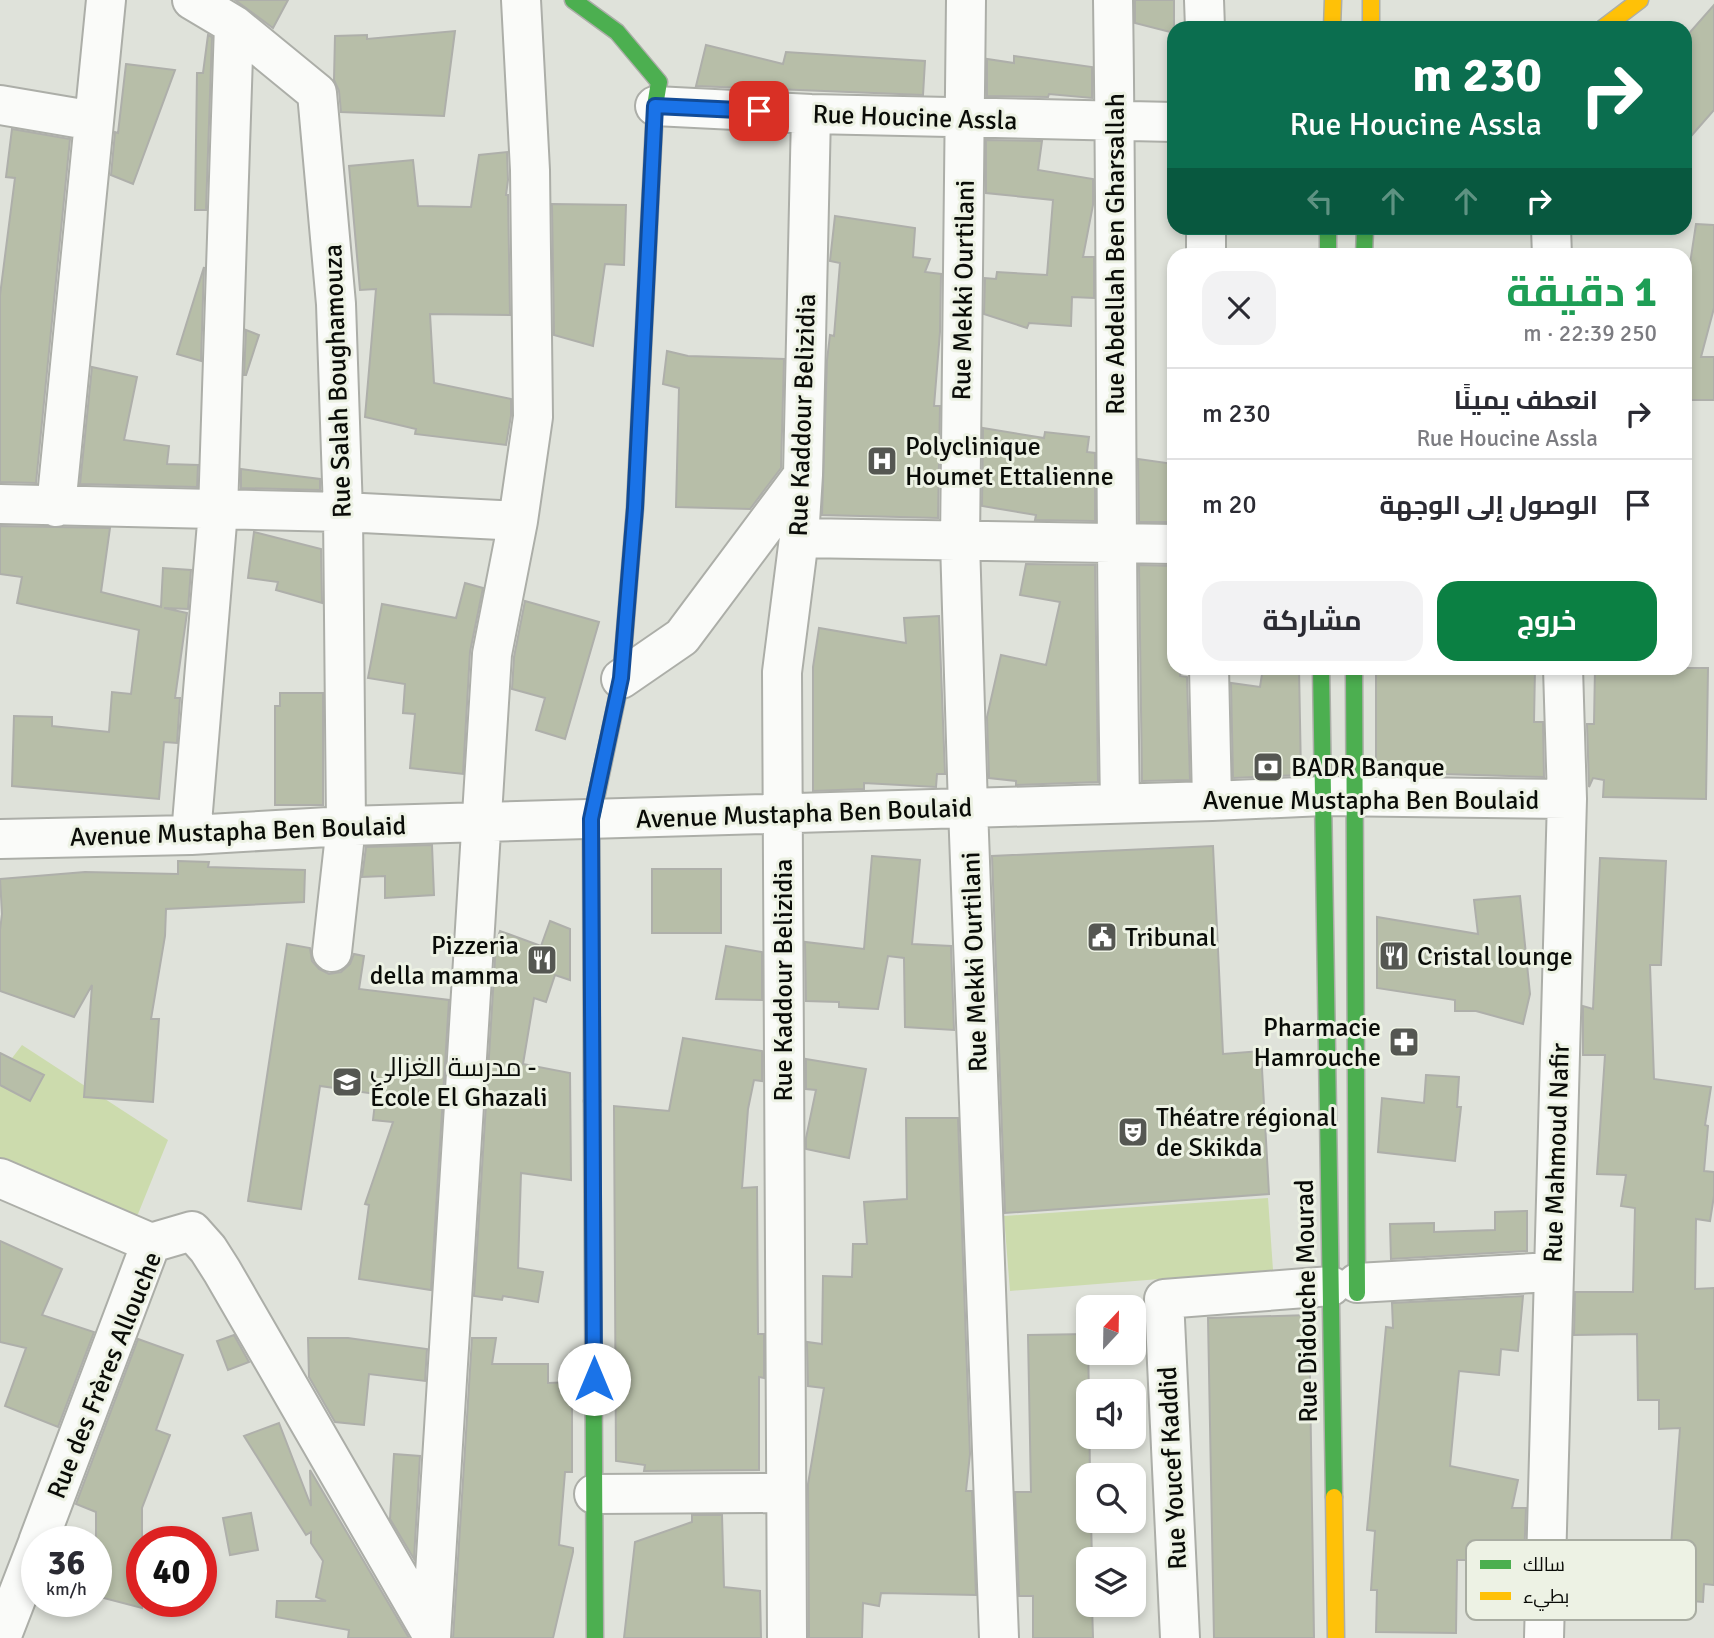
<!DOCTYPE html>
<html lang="ar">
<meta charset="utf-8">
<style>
:root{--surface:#fff;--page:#f2f2f3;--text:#2b2b33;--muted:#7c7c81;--line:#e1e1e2;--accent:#0b8043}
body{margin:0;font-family:Signika,Cairo,sans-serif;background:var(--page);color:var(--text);direction:rtl;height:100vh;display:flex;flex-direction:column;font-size:26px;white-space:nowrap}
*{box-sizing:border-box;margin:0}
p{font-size:23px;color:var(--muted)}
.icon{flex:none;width:38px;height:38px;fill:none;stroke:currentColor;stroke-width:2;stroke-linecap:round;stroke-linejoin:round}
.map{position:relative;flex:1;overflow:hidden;direction:ltr}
.drawer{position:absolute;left:1167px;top:248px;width:525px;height:427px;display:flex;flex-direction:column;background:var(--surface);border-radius:21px;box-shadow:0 4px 10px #0003;direction:rtl}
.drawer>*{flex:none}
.guide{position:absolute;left:1167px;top:21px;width:525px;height:214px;border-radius:21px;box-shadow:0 4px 10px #0003;direction:rtl;background:#0b6e4f;color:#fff;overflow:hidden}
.needle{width:46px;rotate:22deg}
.controls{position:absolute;left:1076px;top:1295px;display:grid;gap:14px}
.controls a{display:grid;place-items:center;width:70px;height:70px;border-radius:14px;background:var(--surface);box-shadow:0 4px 10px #0003;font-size:35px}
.speed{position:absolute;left:21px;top:1526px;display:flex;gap:14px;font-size:35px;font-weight:700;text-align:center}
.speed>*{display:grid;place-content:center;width:91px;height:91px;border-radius:50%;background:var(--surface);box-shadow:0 4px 10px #0003;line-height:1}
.speed small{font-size:18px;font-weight:400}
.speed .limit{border:10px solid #d22;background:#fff;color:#111}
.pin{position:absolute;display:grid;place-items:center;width:60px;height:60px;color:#fff;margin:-30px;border-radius:14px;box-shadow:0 4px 10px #0006}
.me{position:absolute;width:77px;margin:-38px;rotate:0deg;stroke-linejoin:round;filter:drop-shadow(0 0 5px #0008)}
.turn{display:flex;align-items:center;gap:24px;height:147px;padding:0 35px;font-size:32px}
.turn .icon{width:91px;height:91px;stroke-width:2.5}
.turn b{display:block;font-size:49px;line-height:60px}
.lanes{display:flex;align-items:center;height:66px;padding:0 35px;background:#0003;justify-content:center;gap:35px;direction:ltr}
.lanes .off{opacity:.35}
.round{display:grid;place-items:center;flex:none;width:74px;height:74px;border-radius:21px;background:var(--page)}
.overview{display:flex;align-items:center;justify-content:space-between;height:119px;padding:0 35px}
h1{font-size:42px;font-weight:700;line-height:52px;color:#1e9e55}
.button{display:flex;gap:14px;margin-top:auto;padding:14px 35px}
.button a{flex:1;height:80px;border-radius:21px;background:var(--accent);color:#fff;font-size:28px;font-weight:700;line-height:80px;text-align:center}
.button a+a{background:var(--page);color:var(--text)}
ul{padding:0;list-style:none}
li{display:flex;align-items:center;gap:21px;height:91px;padding:0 35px;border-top:2px solid var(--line)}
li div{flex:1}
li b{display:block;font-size:26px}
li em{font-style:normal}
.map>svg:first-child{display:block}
.green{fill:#ccdbad}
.building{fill:#b7bea8;stroke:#aeafaa;stroke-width:2}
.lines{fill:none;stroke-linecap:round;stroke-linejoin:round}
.street-casing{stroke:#acaea8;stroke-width:42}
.fast-casing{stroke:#acaea8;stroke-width:19}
.slow-casing{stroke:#acaea8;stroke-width:19}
.street{stroke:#fafbf9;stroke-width:38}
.fast{stroke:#4caf50;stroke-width:16}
.slow{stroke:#ffc107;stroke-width:16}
.route-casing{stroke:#114b97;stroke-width:18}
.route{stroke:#1a73e8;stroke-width:12}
.labels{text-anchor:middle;stroke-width:6;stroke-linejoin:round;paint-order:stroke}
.street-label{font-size:26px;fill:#0a0c08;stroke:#edf2e4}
.poi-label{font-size:26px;fill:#0a0c08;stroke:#edf2e4;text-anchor:start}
.key{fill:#edf2e4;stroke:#a9ada2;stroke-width:2}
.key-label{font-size:19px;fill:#0a0c08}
</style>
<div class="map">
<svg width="1714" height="1638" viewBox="0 0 1714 1638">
<rect width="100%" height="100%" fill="#dfe2da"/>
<path class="green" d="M22 1045 168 1140 138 1214 115 1217 0 1162V1074Z
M1268 1198 1273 1270 1010 1291 1004 1216Z"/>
<path class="building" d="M235 0H288L273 28Z
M1135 0H1174V33L1135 23Z
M1714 5V110L1685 143V38Z
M455 31 444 116 341 112 339 91 334 80 335 36 367 35V39Z
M208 35 212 37 206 210H195L197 73H203Z
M706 45 783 64 786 52 925 61 923 95 696 86Z
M1014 56 1092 67V98L1049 94 1048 97 987 96V59L1014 63Z
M126 64 175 70 133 184 111 175 115 132 118 133Z
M12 129 70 139 36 483 0 482V295L15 178 6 177Z
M986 140 1042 141 1038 170 1093 179V205L1083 257H1094V298L1072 297 1071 326 1029 323 1027 328 984 314 985 278 996 279 997 272 1047 275 1053 200 986 193Z
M507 152 508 180 506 195H508L510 315 430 314 434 383 511 399V416L506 445 415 434 416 429 365 417 376 289 360 290 349 166 413 160 418 206 471 207 479 155Z
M552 204 626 205 624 265 605 264 593 346 554 335Z
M835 216 915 228 913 257 930 259 925 272 941 274 940 332 934 406H940L938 518 822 515 827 360 830 335 834 336 840 263 830 261Z
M1696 224 1714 225V308L1701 357H1714V400H1685V297Z
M204 267 201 361 177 354Z
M246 330 259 335 246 375H244Z
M667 351 688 356 784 359 781 468 750 509 676 507 679 388 663 384Z
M92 367 137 377 124 440 169 446 167 464 198 465 197 487 80 484Z
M983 428 1044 438 1045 432 1089 437 1087 452 1095 453V521L1035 520 1036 515 982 506Z
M1138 459 1174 464V522H1139Z
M241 469 320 479V490L241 488Z
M0 526 110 528 101 592 161 607 163 568 191 570 188 609 164 608 187 613 175 698H180L177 743 164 742 159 799 12 786 14 716 52 717V726L109 732 112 692 131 694 139 630 17 603 22 577 0 574Z
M254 532 321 549 322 603 276 590 278 582 248 578Z
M1026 564 1095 565 1098 782 1016 785V781L989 778 987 717 1001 655 1046 665 1060 602 1020 595Z
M1139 565 1174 566V668H1181L1180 676 1187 677 1190 780 1142 781Z
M465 583 483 588 470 652 463 774 410 768 415 714 403 713 405 684 368 678 382 604 456 618Z
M525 601 599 622 565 739 536 730 545 698 512 689 514 657Z
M939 616 945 774H937L936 787 864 783V789L813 791V667L819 628 906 643 904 618Z
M1263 668H1299L1301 775 1233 778 1231 683 1260 687Z
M1376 668H1535L1534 722H1543L1544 777 1376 772Z
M1595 668H1708L1706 799 1603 797 1604 780 1593 778 1589 787 1587 724H1594Z
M280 693H323V805H275V706H280Z
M432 845 434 895 385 898V876L362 877 366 847Z
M1213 846 1223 1054 1261 1051 1269 1194 1005 1213 992 856Z
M872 856 920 860 912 944 951 946 954 1030 905 1027 904 958 888 956 878 1009 839 1007V1002L806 1001 805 942 864 949Z
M1600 858 1666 861 1661 965H1650L1654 1079 1711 1087 1705 1125 1708 1126 1704 1171 1714 1172V1196L1710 1221 1696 1219 1695 1289 1714 1288V1585L1704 1584 1703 1602 1667 1599 1680 1428 1659 1429V1400H1638L1637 1334 1574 1335 1575 1292H1633L1635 1208 1621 1206 1626 1175 1597 1174 1605 1055H1583V1006L1593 1009Z
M178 861 209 862 208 867 305 870 304 902 166 909 165 936 151 1019H159L153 1102 84 1097 92 985 74 1017 0 991V930L2 914 0 879 85 872 178 874Z
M652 869H721V933H652Z
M1520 896 1530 994 1523 1024 1476 1011H1455V1000L1377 988V917L1478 934 1474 900Z
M550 921 570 929V980L555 975 546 1002 534 998 523 1064 570 1073 571 1180 521 1173 518 1268 543 1272 538 1302 503 1296 502 1300 474 1296 496 943 500 931 541 946Z
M287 944 310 948 312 961 319 969 329 974 341 972 350 964 354 954 364 956 359 989 449 1000 431 1290 359 1279 369 1205 365 1204 393 1122 373 1120 376 1094 320 1086 301 1209 248 1201Z
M726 946 762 952V1000L716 999Z
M683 1038 762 1051V1081L754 1080 748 1109 742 1188 757 1187 758 1334H764V1378L759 1377V1470L644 1471 645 1465 616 1461 614 1106 669 1111Z
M0 1053 44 1075 30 1101 0 1085Z
M806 1059 866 1069 849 1158 806 1149V1138L816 1090 806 1089Z
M1426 1075 1459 1077 1457 1107H1461L1455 1161 1378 1152 1382 1098 1424 1103Z
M906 1118H958L970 1454 966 1491H972L976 1595 881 1593 879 1606 863 1603 862 1638H809L808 1484 824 1388 808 1386 807 1342 822 1344 823 1276 852 1277 853 1244H867L864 1202 907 1199Z
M1527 1211V1251L1391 1259 1390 1224 1434 1223V1232L1495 1230V1212Z
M0 1241 62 1269 42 1315 94 1332 58 1427 5 1406 26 1348 0 1342Z
M1523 1296 1518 1351 1501 1349 1499 1375 1459 1371 1450 1466 1518 1480 1512 1508H1526L1524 1560H1457L1456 1633 1376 1632 1377 1590H1371L1375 1531 1367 1530 1386 1327 1393 1328 1392 1303Z
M1309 1315 1314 1638H1214L1208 1318Z
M1088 1334 1090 1475H1088V1521H1091L1092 1559H1088V1605H1092L1093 1638H1033V1596H1019L1015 1492H1031L1028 1335Z
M234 1335 249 1362 228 1370 217 1341Z
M308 1338H348L427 1349 425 1381 369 1374 364 1425 335 1422 309 1377Z
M472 1338H496L492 1364H548V1383L572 1382V1472H565L559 1545 573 1548V1552L553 1638H453Z
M138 1339 183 1355 156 1430 170 1435 142 1508V1608L96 1596V1512L76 1504Z
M279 1423 311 1506 310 1470 409 1638H348L349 1630 276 1617 277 1601H326L316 1597 323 1561 311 1543V1532L306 1535 244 1436Z
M394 1454 420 1456 414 1559 390 1519Z
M251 1513 258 1550 230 1555 223 1518Z
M692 1515H722L724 1587 760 1591 761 1638H624L635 1542 692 1522Z"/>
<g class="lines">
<g class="street-casing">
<path id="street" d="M192 0 234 25 317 93 336 304 343 512 346 826 332 952
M966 0 960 542 968 808 999 1638
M1113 0C1117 267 1115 535 1120 802
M1204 0 1205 28
M0 105 94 121
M655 106 811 114 1174 122
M1206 228V256
M1551 228 1552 256
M0 504 343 512 518 521
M56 507 106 0
M799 538 1174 544
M1209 668 1212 801
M621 679 682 637 803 475
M191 835 218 511 234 25
M0 839 191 835 346 826 1212 801 1323 796 1567 799
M0 1178 151 1243
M1357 1283 1552 1272
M594 1494 786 1493
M38 1542 151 1243 192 1231 208 1249 222 1271 430 1631
M1 1638 37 1545
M431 1638 492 654 518 521 533 417 530 170 521 0
M787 1638 782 672 799 538 803 475 811 114
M1180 1638 1164 1299 1331 1286
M1544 1638 1567 799 1563 668"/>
</g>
<g class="fast-casing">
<path id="fast" d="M573 0 617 32 659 82 655 106 635 508 621 679 591 822
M1328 228V256
M1364 256 1365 228
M1321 668 1334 1497
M1354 668 1357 1293
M592 1101 595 1638"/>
</g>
<g class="slow-casing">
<path id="slow" d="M1371 0V28
M1332 28 1333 0
M1603 28 1640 0
M591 822 592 1101
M1334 1497 1336 1638"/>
</g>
<use href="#street" class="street"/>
<use href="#fast" class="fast"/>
<use href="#slow" class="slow"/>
</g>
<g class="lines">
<g class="route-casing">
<path id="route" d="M594 1379 591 819 621 678 635 508 655 106 759 111"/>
</g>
<use href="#route" class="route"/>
</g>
<defs>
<g id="hospital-square" transform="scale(1.575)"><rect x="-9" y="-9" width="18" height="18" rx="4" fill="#555752" stroke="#edf2e4"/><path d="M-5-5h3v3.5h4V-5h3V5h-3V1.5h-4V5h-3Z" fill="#fff"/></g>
<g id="bank-square" transform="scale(1.575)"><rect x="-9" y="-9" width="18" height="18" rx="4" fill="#555752" stroke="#edf2e4"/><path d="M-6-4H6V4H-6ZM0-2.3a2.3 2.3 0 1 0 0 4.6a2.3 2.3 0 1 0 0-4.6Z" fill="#fff"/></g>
<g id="civic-square" transform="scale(1.575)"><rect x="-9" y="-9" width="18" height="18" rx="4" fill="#555752" stroke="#edf2e4"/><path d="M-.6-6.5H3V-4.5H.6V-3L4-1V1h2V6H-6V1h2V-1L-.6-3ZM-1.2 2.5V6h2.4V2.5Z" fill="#fff"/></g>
<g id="restaurant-square" transform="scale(1.575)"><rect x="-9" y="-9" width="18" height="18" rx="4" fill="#555752" stroke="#edf2e4"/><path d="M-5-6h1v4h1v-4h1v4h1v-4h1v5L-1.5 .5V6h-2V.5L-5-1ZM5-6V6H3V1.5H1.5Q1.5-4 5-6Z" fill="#fff"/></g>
<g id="pharmacy-square" transform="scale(1.575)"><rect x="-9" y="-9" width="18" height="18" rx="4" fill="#555752" stroke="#edf2e4"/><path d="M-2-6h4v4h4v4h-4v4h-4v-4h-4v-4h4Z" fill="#fff"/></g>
<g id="school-square" transform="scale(1.575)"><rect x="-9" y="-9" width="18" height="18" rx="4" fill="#555752" stroke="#edf2e4"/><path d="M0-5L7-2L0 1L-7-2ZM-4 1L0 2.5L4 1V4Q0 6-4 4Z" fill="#fff"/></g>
<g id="theatre-square" transform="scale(1.575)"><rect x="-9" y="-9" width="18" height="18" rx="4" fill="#555752" stroke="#edf2e4"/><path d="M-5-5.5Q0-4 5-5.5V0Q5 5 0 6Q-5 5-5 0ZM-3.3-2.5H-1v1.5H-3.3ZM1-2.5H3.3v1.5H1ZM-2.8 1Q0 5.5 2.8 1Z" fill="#fff"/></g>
</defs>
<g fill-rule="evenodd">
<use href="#hospital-square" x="882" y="461"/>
<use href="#bank-square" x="1268" y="767"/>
<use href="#civic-square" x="1102" y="937"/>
<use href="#restaurant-square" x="1394" y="956"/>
<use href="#restaurant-square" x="542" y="960"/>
<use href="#pharmacy-square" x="1404" y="1042"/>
<use href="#school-square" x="347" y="1082"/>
<use href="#theatre-square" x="1133" y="1132"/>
</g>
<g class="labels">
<g class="street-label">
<text transform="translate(915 117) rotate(2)" y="9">Rue Houcine Assla</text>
<text transform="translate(1115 254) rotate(-90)" y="9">Rue Abdellah Ben Gharsallah</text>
<text transform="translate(963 290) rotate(-89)" y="9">Rue Mekki Ourtilani</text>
<text transform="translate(337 381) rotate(-92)" y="9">Rue Salah Boughamouza</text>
<text transform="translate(802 415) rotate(-88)" y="9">Rue Kaddour Belizidia</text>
<text x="1371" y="809">Avenue Mustapha Ben Boulaid</text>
<text transform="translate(804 813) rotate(-2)" y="9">Avenue Mustapha Ben Boulaid</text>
<text transform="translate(238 831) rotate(-2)" y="9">Avenue Mustapha Ben Boulaid</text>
<text transform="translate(974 962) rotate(-92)" y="9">Rue Mekki Ourtilani</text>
<text transform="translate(783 980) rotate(-90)" y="9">Rue Kaddour Belizidia</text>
<text transform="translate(1556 1153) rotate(-88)" y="9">Rue Mahmoud Nafir</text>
<text transform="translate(1306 1301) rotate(-91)" y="9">Rue Didouche Mourad</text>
<text transform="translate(104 1375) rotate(-68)" y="9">Rue des Frères Allouche</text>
<text transform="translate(1172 1468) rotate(-93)" y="9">Rue Youcef Kaddid</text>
</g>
<g class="poi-label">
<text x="905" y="455">Polyclinique<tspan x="905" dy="30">Houmet Ettalienne</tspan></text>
<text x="1291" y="776">BADR Banque</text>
<text x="1125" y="946">Tribunal</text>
<text x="519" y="954" text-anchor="end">Pizzeria<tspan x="519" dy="30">della mamma</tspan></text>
<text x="1417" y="965">Cristal lounge</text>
<text x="1381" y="1036" text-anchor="end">Pharmacie<tspan x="1381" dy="30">Hamrouche</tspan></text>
<text x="370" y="1076">مدرسة الغزالي -<tspan x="370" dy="30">École El Ghazali</tspan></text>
<text x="1156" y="1126">Théatre régional<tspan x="1156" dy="30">de Skikda</tspan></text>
</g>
</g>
<rect x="1466" y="1540" width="230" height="80" rx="10" class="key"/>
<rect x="1480" y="1560" width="31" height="9" fill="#4caf50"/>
<rect x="1480" y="1592" width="31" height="8" fill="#ffc107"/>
<g class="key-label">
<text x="1523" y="1571">سالك</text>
<text x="1523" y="1603">بطيء</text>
</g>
</svg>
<div class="controls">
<a><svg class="needle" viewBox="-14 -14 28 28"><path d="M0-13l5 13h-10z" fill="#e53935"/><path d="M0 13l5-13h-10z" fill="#7c7c81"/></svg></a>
<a><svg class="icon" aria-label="sound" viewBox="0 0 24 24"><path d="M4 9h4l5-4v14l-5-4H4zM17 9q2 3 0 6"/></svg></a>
<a><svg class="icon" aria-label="search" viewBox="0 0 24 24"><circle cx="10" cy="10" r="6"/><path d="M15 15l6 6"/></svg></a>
<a><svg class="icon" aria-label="layers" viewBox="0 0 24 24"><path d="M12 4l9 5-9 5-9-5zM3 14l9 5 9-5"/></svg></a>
</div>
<div class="speed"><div>36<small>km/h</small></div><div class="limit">40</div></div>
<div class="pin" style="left:759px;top:111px;background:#d93025"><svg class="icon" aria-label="arrive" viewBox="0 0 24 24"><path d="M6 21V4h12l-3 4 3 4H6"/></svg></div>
<svg class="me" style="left:594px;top:1379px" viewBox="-20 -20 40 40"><circle r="19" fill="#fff"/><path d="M0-13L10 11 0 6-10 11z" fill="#1a73e8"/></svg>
<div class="guide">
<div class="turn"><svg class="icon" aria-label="right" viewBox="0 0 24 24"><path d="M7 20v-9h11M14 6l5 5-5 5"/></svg><div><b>230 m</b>Rue Houcine Assla</div></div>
<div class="lanes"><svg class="icon off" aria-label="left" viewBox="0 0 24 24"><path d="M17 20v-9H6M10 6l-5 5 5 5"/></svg><svg class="icon off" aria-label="ahead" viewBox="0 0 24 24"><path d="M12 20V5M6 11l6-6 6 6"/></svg><svg class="icon off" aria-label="ahead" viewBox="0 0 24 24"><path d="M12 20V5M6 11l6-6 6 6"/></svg><svg class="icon" aria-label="right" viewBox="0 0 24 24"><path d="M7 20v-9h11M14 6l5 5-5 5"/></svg></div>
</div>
<section class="drawer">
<div class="overview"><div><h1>1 دقيقة</h1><p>250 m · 22:39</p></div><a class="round"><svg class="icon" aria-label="close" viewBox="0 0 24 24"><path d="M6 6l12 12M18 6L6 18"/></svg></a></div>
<ul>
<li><svg class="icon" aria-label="right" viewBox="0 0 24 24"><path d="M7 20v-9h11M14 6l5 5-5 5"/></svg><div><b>انعطف يمينًا</b><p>Rue Houcine Assla</p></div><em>230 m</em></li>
<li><svg class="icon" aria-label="arrive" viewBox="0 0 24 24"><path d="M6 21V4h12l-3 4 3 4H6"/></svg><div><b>الوصول إلى الوجهة</b></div><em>20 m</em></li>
</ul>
<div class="button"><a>خروج</a><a>مشاركة</a></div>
</section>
</div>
